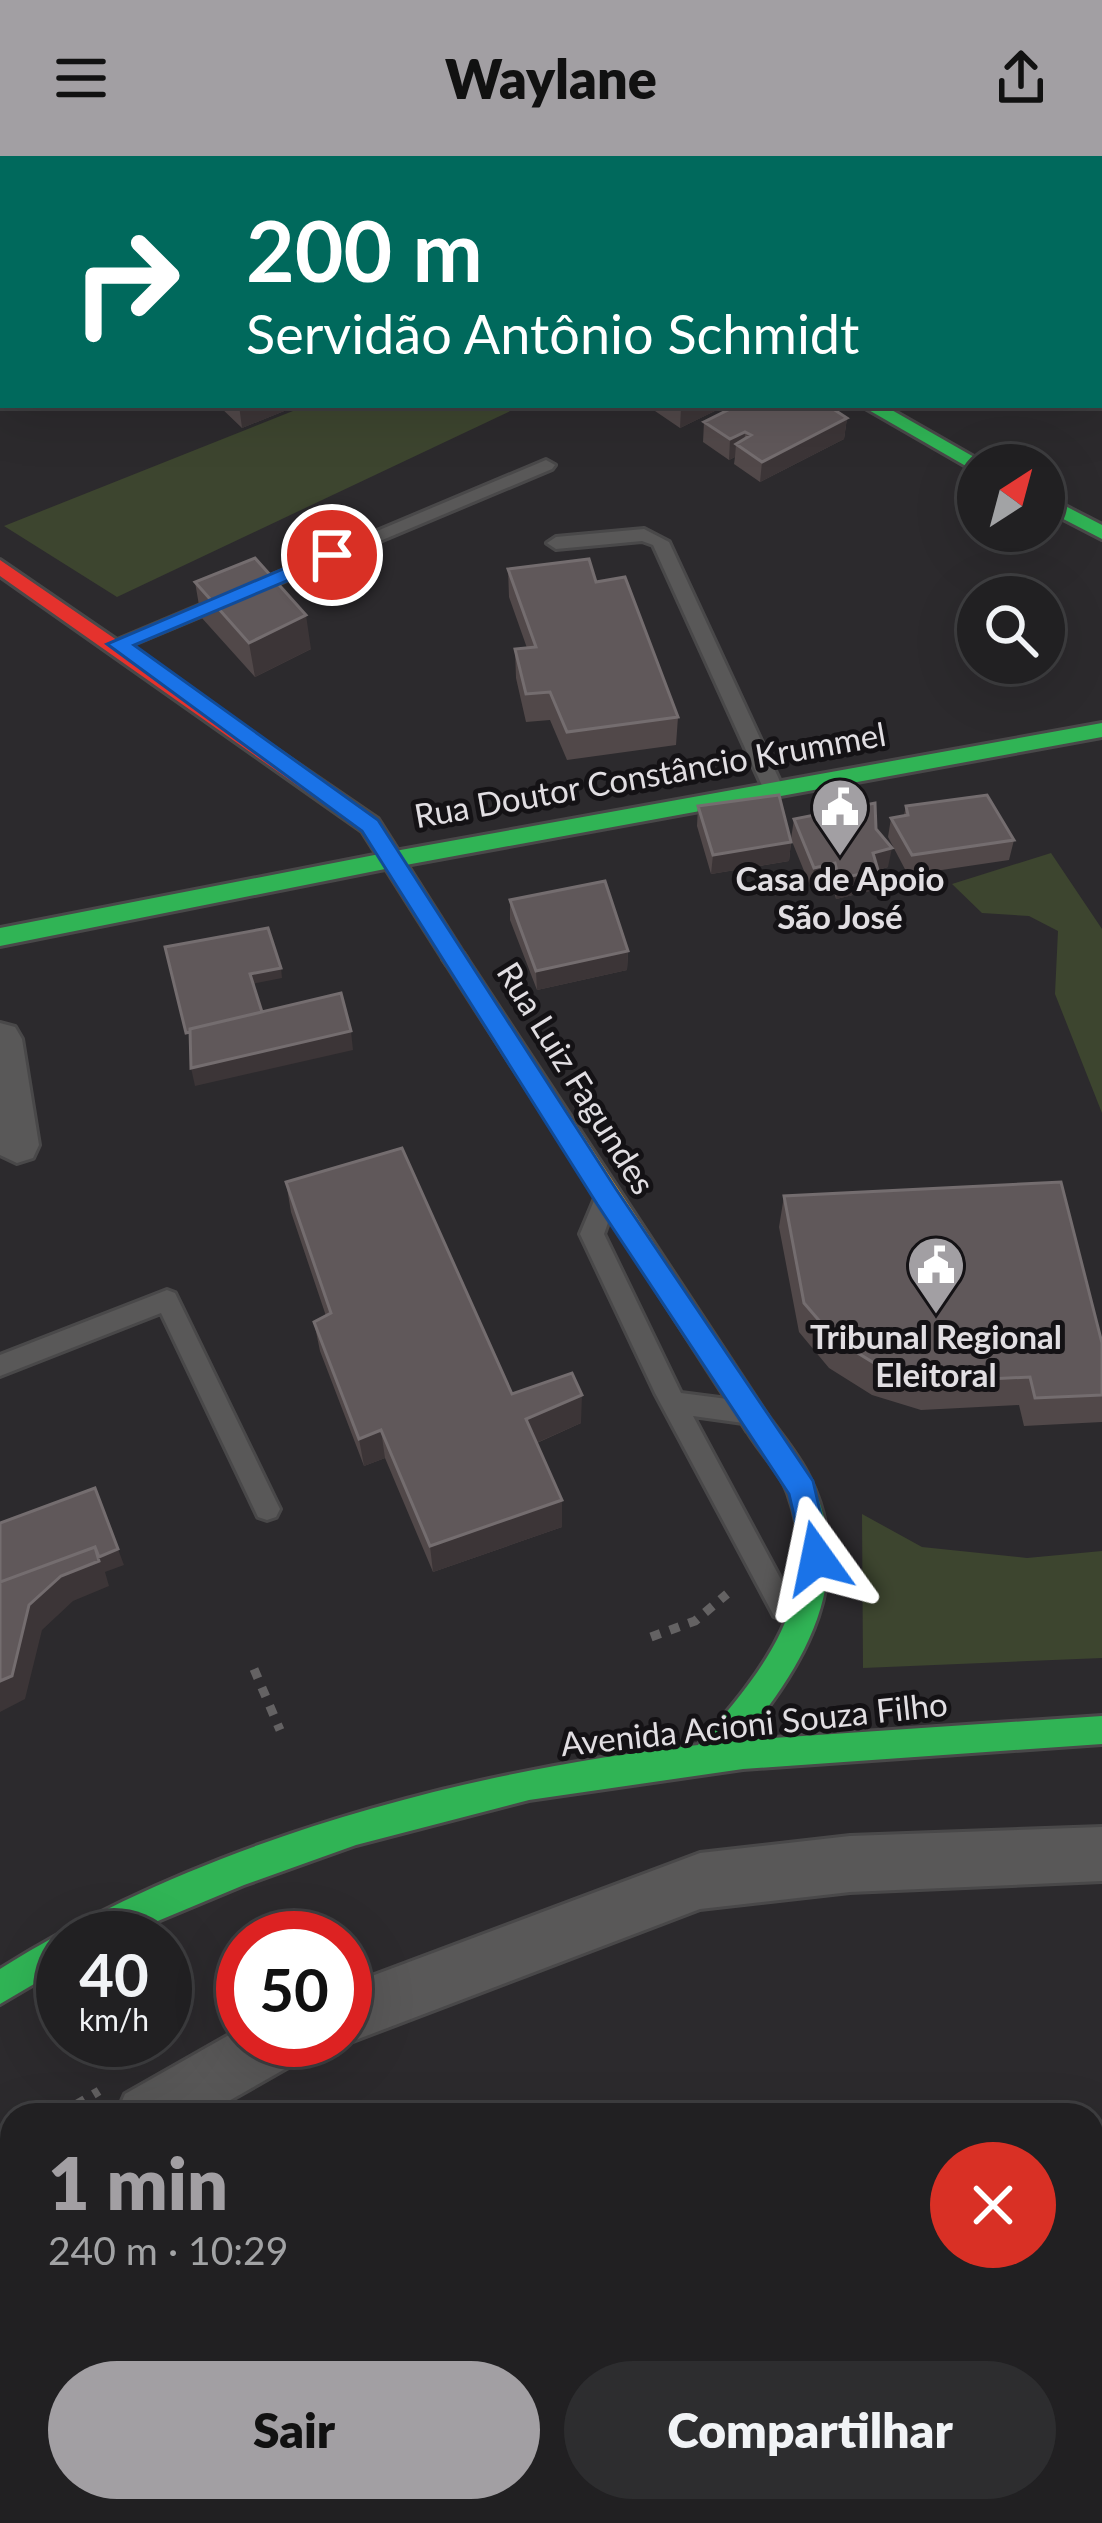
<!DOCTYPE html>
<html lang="pt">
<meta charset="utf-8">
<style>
:root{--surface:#212022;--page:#2d2d2f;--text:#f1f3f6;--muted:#a2a3a5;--line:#3e3e40;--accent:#a29fa3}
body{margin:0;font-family:Lato,sans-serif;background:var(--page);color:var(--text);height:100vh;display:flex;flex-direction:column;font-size:45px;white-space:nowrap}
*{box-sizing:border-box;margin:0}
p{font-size:39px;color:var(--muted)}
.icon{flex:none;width:66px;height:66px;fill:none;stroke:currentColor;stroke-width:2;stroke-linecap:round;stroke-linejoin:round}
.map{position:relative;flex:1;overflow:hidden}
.drawer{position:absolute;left:0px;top:1947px;width:1104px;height:420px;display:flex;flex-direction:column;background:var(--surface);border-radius:36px 36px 0 0;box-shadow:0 12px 48px #0002,0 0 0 3px var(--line)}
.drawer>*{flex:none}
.top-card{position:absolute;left:0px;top:0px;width:1104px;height:252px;box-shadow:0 12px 48px #0002,0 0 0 3px var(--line);background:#00695c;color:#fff;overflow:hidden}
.needle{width:78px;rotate:36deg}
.fabs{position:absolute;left:957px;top:288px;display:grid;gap:24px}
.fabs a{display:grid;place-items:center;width:108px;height:108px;border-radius:50%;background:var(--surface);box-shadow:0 12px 48px #0002,0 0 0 3px var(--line);font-size:60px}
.speed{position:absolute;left:36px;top:1755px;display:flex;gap:24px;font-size:60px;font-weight:700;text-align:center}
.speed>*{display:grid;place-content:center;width:156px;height:156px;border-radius:50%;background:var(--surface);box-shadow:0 12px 48px #0002,0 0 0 3px var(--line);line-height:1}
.speed small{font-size:30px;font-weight:400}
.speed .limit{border:18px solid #d22;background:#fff;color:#111}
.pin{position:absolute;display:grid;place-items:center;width:102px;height:102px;color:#fff;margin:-51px;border:6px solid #fff;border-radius:50%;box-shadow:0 3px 12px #0007}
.me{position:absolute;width:132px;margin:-66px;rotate:348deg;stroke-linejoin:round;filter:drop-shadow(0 0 9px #0008)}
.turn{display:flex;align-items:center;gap:42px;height:252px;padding:0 48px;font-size:54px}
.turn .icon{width:156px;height:156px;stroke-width:2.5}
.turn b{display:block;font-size:84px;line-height:102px}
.round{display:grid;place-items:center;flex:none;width:126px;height:126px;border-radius:63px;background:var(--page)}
.overview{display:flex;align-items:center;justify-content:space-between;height:204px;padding:0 48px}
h1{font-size:72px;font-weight:800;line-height:90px;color:var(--accent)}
.cta{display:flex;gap:24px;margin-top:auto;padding:24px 48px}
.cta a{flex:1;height:138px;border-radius:72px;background:var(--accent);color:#111;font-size:48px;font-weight:800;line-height:138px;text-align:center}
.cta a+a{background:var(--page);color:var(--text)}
header{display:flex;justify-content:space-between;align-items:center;height:156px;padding:0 48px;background:var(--accent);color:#111;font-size:54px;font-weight:800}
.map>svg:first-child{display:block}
.green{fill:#3d452f}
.water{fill:#4a7787}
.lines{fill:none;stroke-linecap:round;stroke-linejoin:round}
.lane-casing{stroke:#494849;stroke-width:6}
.street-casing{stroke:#494849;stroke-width:6}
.fast-casing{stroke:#494849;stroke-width:6}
.slow-casing{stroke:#494849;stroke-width:6}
.jam-casing{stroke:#494849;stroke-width:6}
.path{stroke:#646263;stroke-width:9;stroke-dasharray:10 10;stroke-linecap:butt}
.lane{fill:#595858;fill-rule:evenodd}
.street{fill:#595858;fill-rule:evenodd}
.fast{fill:#30b455;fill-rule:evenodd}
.slow{fill:#ff9f0a;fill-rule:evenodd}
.jam{fill:#e5322d;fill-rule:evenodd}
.wall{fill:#514849}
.shaded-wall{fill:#3c3537}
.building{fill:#60585a;stroke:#746d6f;stroke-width:3}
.route{fill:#1a73e8;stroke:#114b97;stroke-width:3}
.labels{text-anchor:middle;stroke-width:10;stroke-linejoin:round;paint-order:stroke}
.street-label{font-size:33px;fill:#e1dee2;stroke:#141215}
.poi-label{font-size:33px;font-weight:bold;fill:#e1dee2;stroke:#141215}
</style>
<header><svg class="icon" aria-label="menu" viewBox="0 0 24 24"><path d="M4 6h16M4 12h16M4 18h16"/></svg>Waylane<svg class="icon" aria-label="share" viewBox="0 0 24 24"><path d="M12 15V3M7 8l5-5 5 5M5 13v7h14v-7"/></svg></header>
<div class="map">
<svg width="1102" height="2367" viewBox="0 0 1102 2367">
<rect width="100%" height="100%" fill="#2c2a2d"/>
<path class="green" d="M308 249H523L117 441 4 370Z
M1051 697 1102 773V957L1055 838 1058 775 1029 760 982 757 952 728Z
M862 1358 922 1391 1027 1402 1102 1395V1502L863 1512Z"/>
<path class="water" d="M1102 1970V2367H95L87 2355H1092V1971Z"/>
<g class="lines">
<g class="lane-casing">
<path id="lane" d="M546 304 555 309 552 313 124 492 117 494 108 488Z
M644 373 669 386 784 634 781 639H767L764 634 653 389 642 385 556 393 547 387 556 381Z
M604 1038 615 1047 604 1078 681 1237 743 1245 752 1249 755 1256 752 1263 743 1267 693 1260 792 1444 796 1452 792 1460 783 1464 774 1460 655 1237 580 1078 596 1040Z
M167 1134 175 1137 276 1345 280 1353 276 1361 267 1364 258 1361 161 1157 0 1220V1199Z"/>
</g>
<g class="street-casing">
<path id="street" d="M797 0H831L833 3H799Z
M1016 0H1050L1052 3H1018Z
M1101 24H1102V43H1101Z
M1101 136H1102V156H1101Z
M0 867 15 871 22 883 39 989 33 1002 17 1007 0 999Z
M1102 1671V1725L850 1736 700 1753 345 1888 335 1884H345V1830L700 1697 850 1680Z
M243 1871V1884H307L299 1905 204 1959H116L125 1938Z
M12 2011V2077L0 2082V2016Z"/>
</g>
<g class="fast-casing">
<path id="fast" d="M860 249H883L988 309 971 313Z
M1044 339 1102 369V383L1044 353Z
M1102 567V581L395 711 0 790V772L395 695Z
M757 1255 767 1259C781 1279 798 1298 809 1321 858 1419 806 1508 742 1584L1102 1560V1588L743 1613 529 1644 356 1689 244 1729 117 1782H63V1811L0 1848V1813C199 1687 461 1615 698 1589 763 1516 826 1440 788 1337 778 1311 755 1292 743 1267L747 1259Z"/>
</g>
<g class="slow-casing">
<path id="slow" d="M455 794 463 797 767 1259 771 1267 767 1275 757 1279 747 1275 447 809 443 803Z"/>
</g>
<g class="jam-casing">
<path id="jam" d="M0 404 378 663 463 797 467 803 463 809H447L362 675 0 420Z"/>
</g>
<path class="path" d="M651 1481 695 1465 727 1438
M254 1513 280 1574
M59 1959 99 1935"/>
<use href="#lane" class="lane"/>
<use href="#street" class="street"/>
<use href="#fast" class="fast"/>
<use href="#slow" class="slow"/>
<use href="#jam" class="jam"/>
</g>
<path class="wall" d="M218 249H299L242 272Z
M656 249H727L680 272 655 255Z
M847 262 844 283 760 326 734 308 735 301 729 304 703 286 704 266Z
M508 413 596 426 678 561 676 589 567 604 550 564 526 566 516 522 515 493 527 492 509 441Z
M195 426 311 493 255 521 201 461Z
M698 650 791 686 789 705 711 718 697 670Z
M906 650 1014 684 1009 704 908 719 888 681 891 662 904 659Z
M794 663 876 673 888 711 878 714 874 734 836 743 832 727 811 732 791 683Z
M510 744 628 795 627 814 537 834 510 764Z
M286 1026 512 1238 581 1267 537 1287 562 1371 433 1416 385 1302 364 1310 320 1195 314 1166 326 1160 291 1056Z
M784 1040 1102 1239V1266L1024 1270 1019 1249 921 1254 872 1239 829 1212 799 1176 779 1071Z"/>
<path class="shaded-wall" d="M239 249H299L242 272Z
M687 249H727L680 272 681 252Z
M847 262 844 283 760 326 762 306Z
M745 276 744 293 736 288 735 301 729 304 730 283Z
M306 459 311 493 255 521 249 487Z
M791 686 789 705 711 718 713 699Z
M892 692 888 711 878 714 874 734 836 743 839 723 873 697Z
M835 707 832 727 811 732 814 712Z
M628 795 627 814 537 834 536 815Z
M281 812 282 822 252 828 250 818Z
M351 875 353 894 195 930 191 912Z
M582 1239 581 1267 527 1291 526 1263Z
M381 1274 385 1302 364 1310 359 1283Z
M95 1332 124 1409 105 1416 109 1430 73 1445 42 1474 25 1543 0 1556V1438Z
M562 1344V1371L433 1416 430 1390Z"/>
<path class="building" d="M738 249H800L805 252 812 249H827L847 262 762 306 736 288 751 279 745 276 730 283 704 266Z
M255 402 306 459 249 487 195 426Z
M589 403 596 426 625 421 678 561 567 576 550 536 526 538 515 493 536 491 508 413Z
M779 639 791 686 713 699 698 650Z
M987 639 1014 684 912 699 891 662 908 659 906 650Z
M875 647 876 673 892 692 873 697 878 714 839 723 835 707 814 712 794 663Z
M605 725 628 795 536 815 510 744Z
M268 772 281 812 250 818 262 856 190 873V876L186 877 165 791Z
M341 837 351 875 191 912 190 873Z
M402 992 512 1238 572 1217 582 1239 526 1263 562 1344 430 1390 381 1274 359 1283 314 1166 331 1157 286 1026Z
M1061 1026 1102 1187V1239L1035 1242 1030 1221 930 1226 879 1210 835 1183 804 1147 784 1040Z
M95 1332 118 1393 99 1401 95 1391 0 1426V1367Z
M95 1391 99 1405 61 1420 29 1449 12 1520 0 1525V1426Z"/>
<path class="route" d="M332 392 339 394V403L134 489 378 664 616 1033 813 1325 831 1402 827 1411 817 1415 806 1411 789 1338 597 1048 362 675 107 488Z"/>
<defs>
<g id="civic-pin" transform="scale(3)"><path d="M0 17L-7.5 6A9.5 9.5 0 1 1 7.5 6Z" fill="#a29fa3" stroke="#141215"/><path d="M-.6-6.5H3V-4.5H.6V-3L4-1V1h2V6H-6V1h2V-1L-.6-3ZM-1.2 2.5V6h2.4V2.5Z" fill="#fff"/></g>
</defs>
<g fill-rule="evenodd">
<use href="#civic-pin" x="840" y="651"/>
<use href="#civic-pin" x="936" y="1109"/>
</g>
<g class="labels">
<g class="street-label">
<text transform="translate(650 619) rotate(-10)" y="12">Rua Doutor Constâncio Krummel</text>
<text transform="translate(576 922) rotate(58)" y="12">Rua Luiz Fagundes</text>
<text transform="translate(754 1568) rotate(-6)" y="12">Avenida Acioni Souza Filho</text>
</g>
<g class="poi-label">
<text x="840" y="735">Casa de Apoio<tspan x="840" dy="38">São José</tspan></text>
<text x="936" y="1193">Tribunal Regional<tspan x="936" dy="38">Eleitoral</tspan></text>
</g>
</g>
</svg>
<div class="fabs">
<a><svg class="needle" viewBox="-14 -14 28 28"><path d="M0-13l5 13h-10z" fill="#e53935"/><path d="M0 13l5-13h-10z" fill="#a2a3a5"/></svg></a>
<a><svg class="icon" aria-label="search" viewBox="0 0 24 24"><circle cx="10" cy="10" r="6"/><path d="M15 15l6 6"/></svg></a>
</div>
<div class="speed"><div>40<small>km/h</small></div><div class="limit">50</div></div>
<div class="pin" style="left:332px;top:399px;background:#d93025"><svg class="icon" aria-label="arrive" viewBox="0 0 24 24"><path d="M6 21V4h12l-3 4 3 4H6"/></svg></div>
<svg class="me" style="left:817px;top:1402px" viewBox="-20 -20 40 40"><path d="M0-17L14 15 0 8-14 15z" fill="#1a73e8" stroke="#fff" stroke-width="4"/></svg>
<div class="top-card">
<div class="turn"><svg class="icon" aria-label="right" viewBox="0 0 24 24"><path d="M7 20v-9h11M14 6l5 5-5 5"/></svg><div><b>200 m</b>Servidão Antônio Schmidt</div></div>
</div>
<section class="drawer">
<div class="overview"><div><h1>1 min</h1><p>240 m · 10:29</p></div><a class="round" style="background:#d93025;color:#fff"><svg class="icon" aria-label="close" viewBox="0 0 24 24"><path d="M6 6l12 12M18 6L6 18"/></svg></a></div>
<div class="cta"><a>Sair</a><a>Compartilhar</a></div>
</section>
</div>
